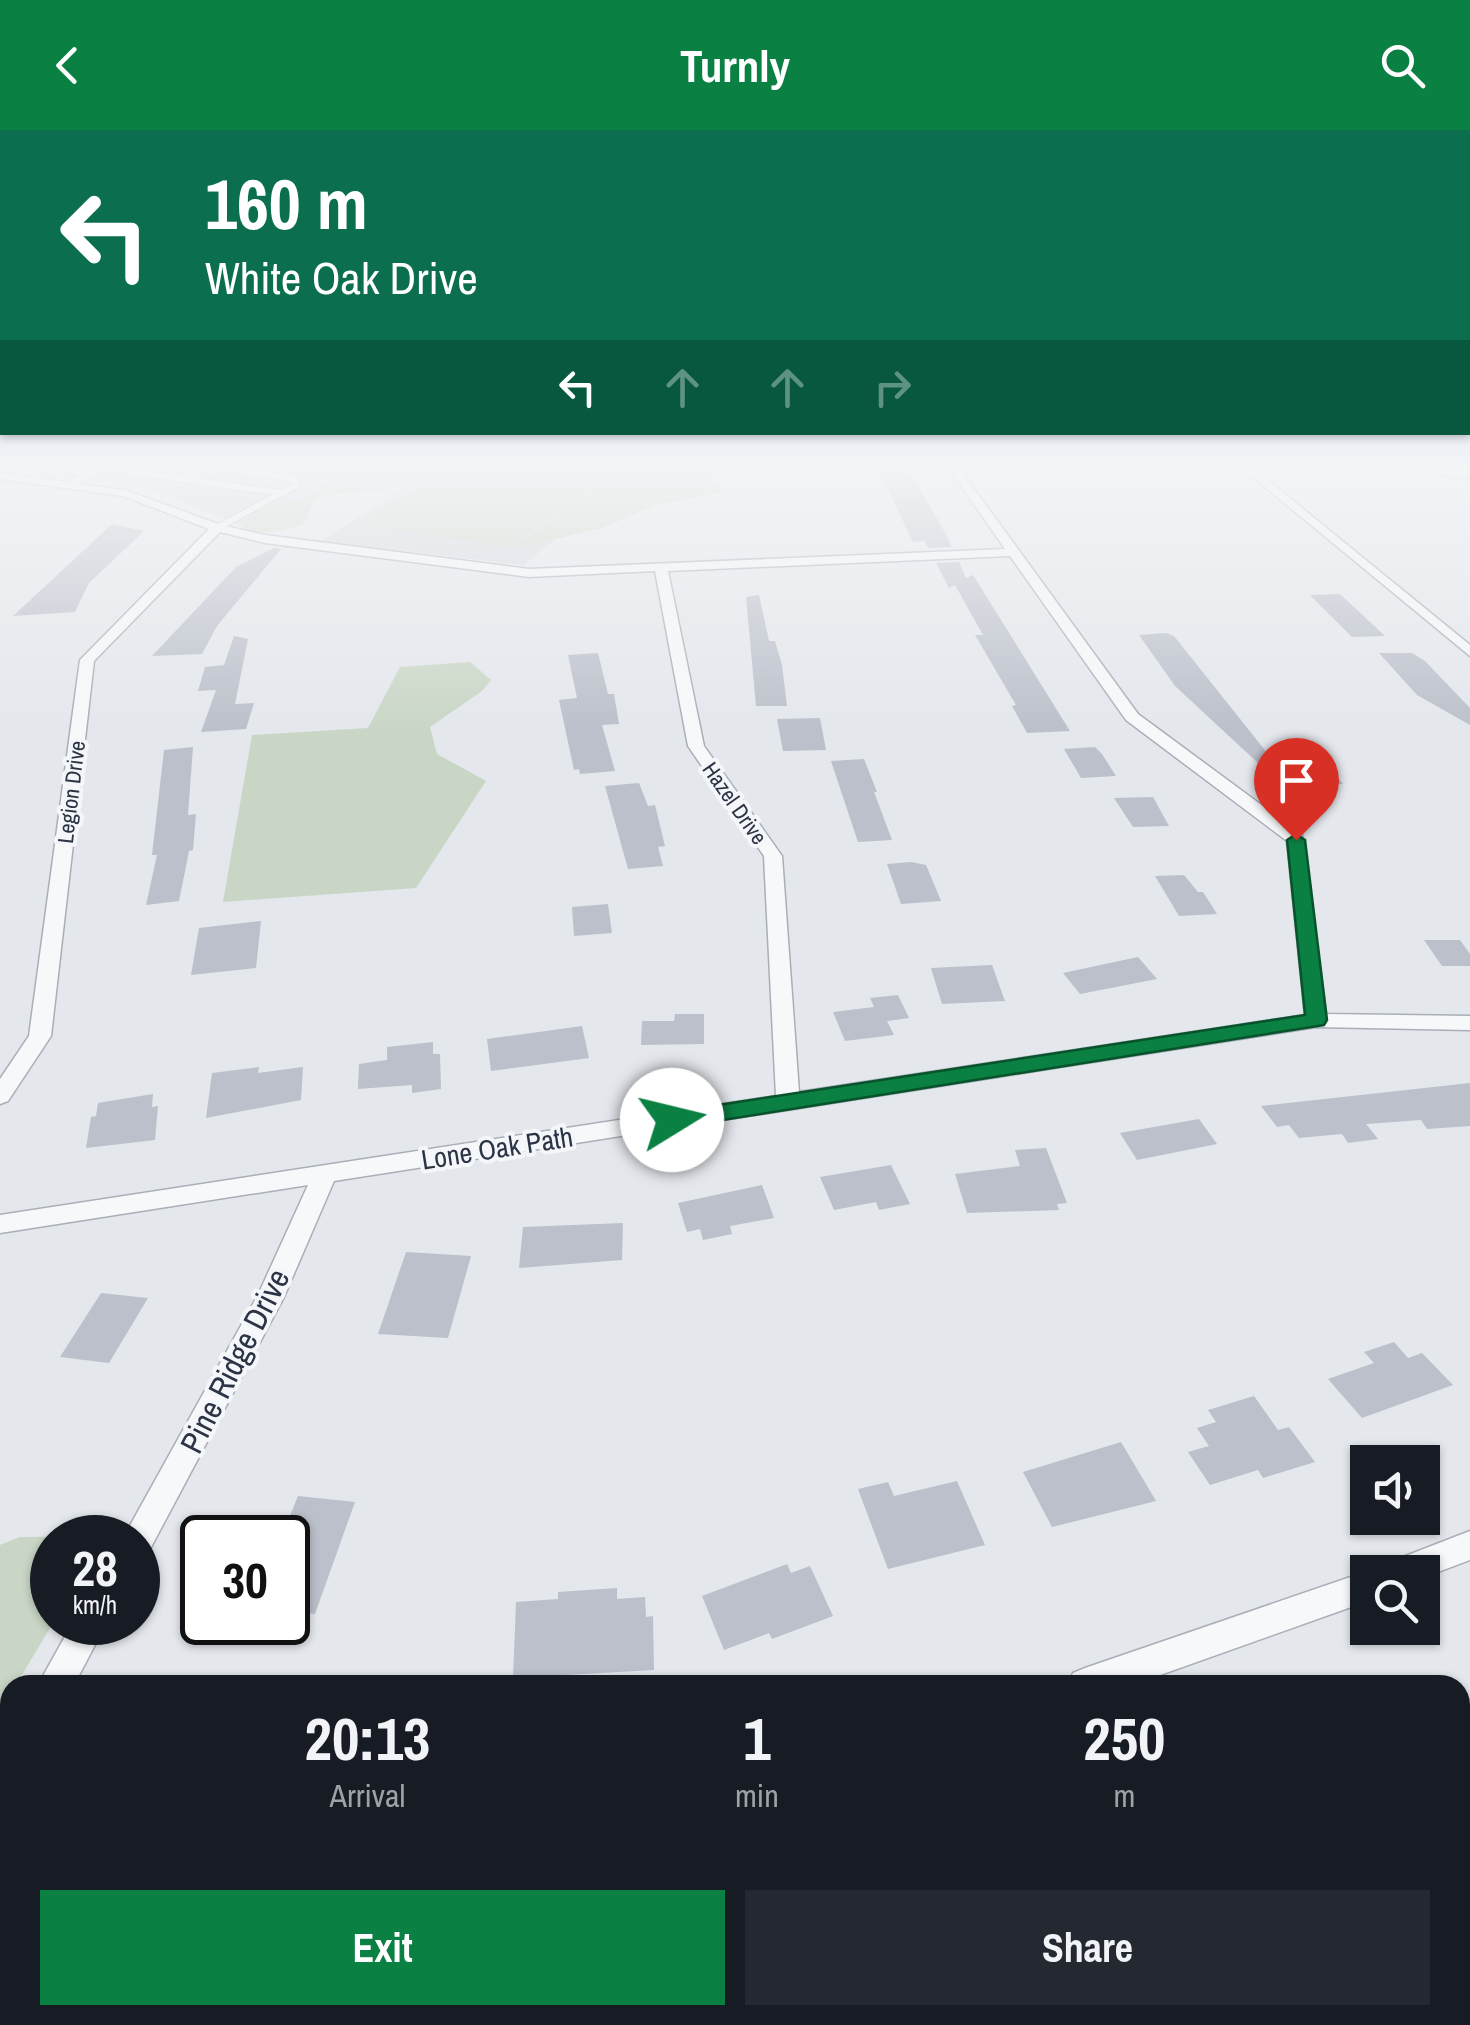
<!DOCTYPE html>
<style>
:root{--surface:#171b24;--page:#242831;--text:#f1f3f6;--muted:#9ea1a6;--accent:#0b8043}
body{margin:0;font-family:"Archivo Narrow",sans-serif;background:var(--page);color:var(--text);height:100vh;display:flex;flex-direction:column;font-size:38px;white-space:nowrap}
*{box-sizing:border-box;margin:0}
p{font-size:32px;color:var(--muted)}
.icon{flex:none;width:55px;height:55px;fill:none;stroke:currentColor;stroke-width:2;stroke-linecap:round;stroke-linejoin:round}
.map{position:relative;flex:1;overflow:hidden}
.side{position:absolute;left:0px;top:1545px;width:1470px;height:350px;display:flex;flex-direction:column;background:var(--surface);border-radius:30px 30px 0 0;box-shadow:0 2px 8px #0004}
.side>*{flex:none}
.banner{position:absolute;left:0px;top:0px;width:1470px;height:305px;box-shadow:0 2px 8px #0004;background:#0b6e4f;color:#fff;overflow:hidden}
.tools{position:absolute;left:1350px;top:1315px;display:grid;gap:20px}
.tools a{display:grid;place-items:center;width:90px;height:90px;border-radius:0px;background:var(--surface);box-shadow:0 2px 8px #0004;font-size:50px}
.speed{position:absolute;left:30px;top:1385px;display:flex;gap:20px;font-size:50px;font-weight:700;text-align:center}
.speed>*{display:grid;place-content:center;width:130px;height:130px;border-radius:50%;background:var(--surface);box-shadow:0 2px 8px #0004;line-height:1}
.speed small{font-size:25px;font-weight:400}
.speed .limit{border:5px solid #111;border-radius:15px;background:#fff;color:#111}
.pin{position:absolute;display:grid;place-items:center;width:85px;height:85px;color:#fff;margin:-102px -42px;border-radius:50% 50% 50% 0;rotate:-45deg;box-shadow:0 0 10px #0007}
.pin .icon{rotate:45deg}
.me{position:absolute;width:110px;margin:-55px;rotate:81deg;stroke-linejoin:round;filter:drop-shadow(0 0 8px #0008)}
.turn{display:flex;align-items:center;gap:35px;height:210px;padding:0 40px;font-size:45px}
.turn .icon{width:130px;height:130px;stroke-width:2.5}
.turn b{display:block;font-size:70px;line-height:85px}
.lanes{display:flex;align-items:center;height:95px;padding:0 40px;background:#0003;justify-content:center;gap:50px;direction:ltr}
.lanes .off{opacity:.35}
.eta{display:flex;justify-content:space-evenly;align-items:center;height:170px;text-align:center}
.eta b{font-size:60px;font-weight:700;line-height:70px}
.action{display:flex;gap:20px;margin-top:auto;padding:20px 40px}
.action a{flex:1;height:115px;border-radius:0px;background:var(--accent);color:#fff;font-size:40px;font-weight:700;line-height:115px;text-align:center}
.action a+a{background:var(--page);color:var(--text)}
header{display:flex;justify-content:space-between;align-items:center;height:130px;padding:0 40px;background:var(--accent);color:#fff;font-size:45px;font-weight:700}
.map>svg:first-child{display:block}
.built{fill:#d2d6de}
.green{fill:#c9d6c5}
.building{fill:#bbc0ca}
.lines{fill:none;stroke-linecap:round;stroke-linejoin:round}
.service-casing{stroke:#a9aeb7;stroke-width:8}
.minor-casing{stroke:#a9aeb7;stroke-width:3}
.primary-casing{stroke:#a3abb8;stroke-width:2}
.service{stroke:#f7f8fa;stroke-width:6}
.minor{fill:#f7f8fa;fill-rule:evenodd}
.primary{fill:#fff;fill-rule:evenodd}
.route{fill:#0b8043;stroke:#07532c;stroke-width:2.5}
.labels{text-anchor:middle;stroke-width:8;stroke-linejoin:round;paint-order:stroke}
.far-street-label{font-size:22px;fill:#2b3445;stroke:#f4f6f9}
.street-label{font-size:28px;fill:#2b3445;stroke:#f4f6f9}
.near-street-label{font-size:32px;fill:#2b3445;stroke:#f4f6f9}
</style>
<header><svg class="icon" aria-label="back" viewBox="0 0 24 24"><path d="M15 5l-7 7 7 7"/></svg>Turnly<svg class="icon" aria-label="search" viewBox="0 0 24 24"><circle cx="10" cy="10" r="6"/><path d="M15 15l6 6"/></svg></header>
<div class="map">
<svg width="1470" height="1895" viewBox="0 0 1470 1895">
<rect width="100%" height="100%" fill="#e4e7ec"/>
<path class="built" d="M41 334H599L643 340 523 435 322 411 403 359 349 351 265 400 239 395 152 360 21 342Z"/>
<path class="green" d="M420 334H451L408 349 397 358 321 366 313 373 304 394C285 402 265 404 245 400L242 394C259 366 305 378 322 354Z
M458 334 605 351 608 347 604 338 563 334 657 337 713 334 722 363 656 375 602 398 512 419 603 351 508 417 354 394Z
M470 532 491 550 482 561 430 597 437 624 486 651 416 758 223 772 252 605 368 598 400 537Z
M104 1406 52 1408 53 1493 16 1555H10V1566L0 1582V1415L20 1407Z
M412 1885H890L892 1895H383Z"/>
<path class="building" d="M906 336 942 397 952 417 929 418 924 411 913 412 877 337Z
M112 394 144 401 89 453 75 482 13 486Z
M274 418 281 419 217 496 202 524 152 526 236 437Z
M959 432 966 448 973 445 1070 601 1027 603 1012 576 1016 575 975 505H983L955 455 949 458 936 433Z
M1340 464 1385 506 1352 507 1310 465Z
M759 465 769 511H775L782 535 787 576H756L746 467Z
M1166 503 1174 506 1268 624 1258 633 1175 556 1139 505Z
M234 506 248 509 235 574 254 573 246 599 201 602 216 560 198 561 205 537 224 535Z
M598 523 608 564H614L619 594 602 595 615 641 580 644 579 639 574 640 559 570 577 568 568 525Z
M1379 523H1412L1425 531 1470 578V595L1417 565Z
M820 588 826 620 783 621 777 589Z
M193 617 188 685 196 684 193 720 189 721 179 771 146 775 157 725H152L164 620Z
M1095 617 1102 624 1116 646 1081 648 1064 619Z
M1312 619 1343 654 1309 655 1280 620Z
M864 629 877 662H874L892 710 858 712 831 631Z
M639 653 648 676 655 675 665 716 658 717 663 736 628 739 605 656Z
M1153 667 1169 696 1133 697 1114 668Z
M911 732 926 735 941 771 901 774 887 734Z
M1184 745 1198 762H1203L1217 784 1179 786 1155 746Z
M608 774 612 803 574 806 572 777Z
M261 791 256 838 191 845 199 798Z
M1424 810H1460L1470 824V836H1442Z
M1138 827 1157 849 1080 864 1063 843Z
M992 835 1005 871 942 874 931 838Z
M898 865 909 888 887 891 894 905 845 911 833 882 874 877 870 868Z
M675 884H704V914L641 915 642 891H674Z
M582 896 589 928 491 941 487 909Z
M433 912V924H440L441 959 412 963V955L358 959 359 934 387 930V917Z
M259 937 258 943 303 937 301 970 206 988 212 943Z
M1470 953V996L1427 999 1421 990 1366 994 1378 1009 1348 1013 1342 1004 1299 1008 1289 995 1277 997 1261 976Z
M153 964 152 977 158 976 155 1010 86 1018 91 987 96 986 98 973Z
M1199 989 1217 1014 1137 1030 1120 1003Z
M1046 1018 1067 1073 1057 1074 1059 1080 967 1083 955 1044 1020 1036 1015 1020Z
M891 1035 910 1074 879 1080 876 1072 834 1080 820 1047Z
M762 1055 774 1088 730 1096 732 1104 703 1110 700 1099 687 1102 678 1073Z
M623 1093 622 1130 519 1138 523 1097Z
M406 1122 471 1126 448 1208 378 1204Z
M101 1163 148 1168 109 1233 60 1227Z
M1394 1212 1408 1228 1422 1223 1453 1255 1362 1288 1328 1249 1374 1233 1364 1222Z
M1254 1266 1278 1300 1289 1297 1315 1332 1263 1348 1258 1340 1210 1355 1188 1322 1209 1316 1197 1298 1216 1292 1208 1280Z
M1121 1312 1156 1371 1052 1397 1023 1342Z
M957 1351 985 1415 888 1439 858 1359 888 1352 894 1366Z
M298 1366 355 1372 315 1484 288 1481V1408H281Z
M787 1434 791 1443 810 1436 833 1486 772 1509 769 1503 724 1520 702 1466Z
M617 1458V1469L645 1467 646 1487 653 1486 654 1540 513 1548 516 1472 558 1469V1462Z"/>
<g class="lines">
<g class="service-casing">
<path id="service" d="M88 334 71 341 90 344
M196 334 296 349V355L217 398
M104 338 282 363
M69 354 110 335"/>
</g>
<g class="minor-casing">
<path id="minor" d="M946 334H956L1138 584 1302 705 1326 884 1470 886V900L1316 897 334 1051 284 1167 149 1421 138 1425V1408H124L127 1401 258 1165 308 1055 0 1103V1085L776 966 764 726 688 616 655 441 529 447 265 413 220 402 94 531 51 906 8 971 0 974V949L29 906 80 530 209 399 123 366 0 349V343L125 360 221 395 265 405 529 439 1005 419ZM1010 426 1126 590 1287 711 1305 885 799 962 782 726 704 616 668 441Z
M1237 334H1248L1470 515V526Z
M1379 334H1404L1470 343V349Z
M1470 1401V1430L1422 1448V1442H1385L1390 1432Z
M1368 1441 1372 1442H1368V1471L1132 1555H1068L1073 1543 1085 1538Z
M73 1492H107L74 1555H38Z
M10 1617V1667L0 1671V1621Z
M121 1885H186L182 1895H117Z"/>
</g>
<g class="primary-casing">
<path id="primary" d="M1413 334H1470V345L1422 339Z"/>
</g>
<use href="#service" class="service"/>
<use href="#minor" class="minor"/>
<use href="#primary" class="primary"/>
</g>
<linearGradient id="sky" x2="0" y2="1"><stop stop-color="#8bb4dd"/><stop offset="0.56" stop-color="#f3f4f6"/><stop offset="1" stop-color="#f3f4f6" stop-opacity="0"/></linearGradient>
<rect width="1470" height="599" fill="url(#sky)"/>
<path class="route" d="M1296 704 1305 710 1327 890 1324 895 672 998 660 990 672 982 1305 885 1287 710Z"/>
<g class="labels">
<g class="far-street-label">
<text transform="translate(71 662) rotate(-83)" y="8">Legion Drive</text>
<text transform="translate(735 673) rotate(55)" y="8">Hazel Drive</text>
</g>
<g class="street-label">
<text transform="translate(497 1018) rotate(-9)" y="10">Lone Oak Path</text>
</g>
<g class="near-street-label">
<text transform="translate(235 1231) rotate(-63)" y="11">Pine Ridge Drive</text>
</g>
</g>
</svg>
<div class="tools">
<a><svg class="icon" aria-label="sound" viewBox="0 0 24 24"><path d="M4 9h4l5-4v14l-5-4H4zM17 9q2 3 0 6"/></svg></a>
<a><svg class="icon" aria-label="search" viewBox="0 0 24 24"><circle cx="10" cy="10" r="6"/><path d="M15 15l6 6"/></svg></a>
</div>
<div class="speed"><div>28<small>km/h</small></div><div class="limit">30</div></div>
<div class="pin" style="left:1296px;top:710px;background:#d93025"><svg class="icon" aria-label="arrive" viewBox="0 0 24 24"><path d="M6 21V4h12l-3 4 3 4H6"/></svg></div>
<svg class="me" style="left:672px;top:990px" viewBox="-20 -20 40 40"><circle r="19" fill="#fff"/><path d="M0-13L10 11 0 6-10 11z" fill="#0b8043"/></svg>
<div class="banner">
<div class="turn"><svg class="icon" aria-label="left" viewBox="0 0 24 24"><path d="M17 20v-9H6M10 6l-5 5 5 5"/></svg><div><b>160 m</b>White Oak Drive</div></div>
<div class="lanes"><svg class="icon" aria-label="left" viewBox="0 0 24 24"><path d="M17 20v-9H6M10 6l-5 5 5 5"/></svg><svg class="icon off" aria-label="ahead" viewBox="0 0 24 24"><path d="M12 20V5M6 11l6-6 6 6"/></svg><svg class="icon off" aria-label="ahead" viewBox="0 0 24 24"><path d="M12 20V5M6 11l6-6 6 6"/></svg><svg class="icon off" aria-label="right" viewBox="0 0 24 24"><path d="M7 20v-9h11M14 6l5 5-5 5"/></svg></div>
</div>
<section class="side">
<div class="eta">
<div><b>20:13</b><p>Arrival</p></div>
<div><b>1</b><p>min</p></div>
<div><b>250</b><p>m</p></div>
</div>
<div class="action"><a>Exit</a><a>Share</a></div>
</section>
</div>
